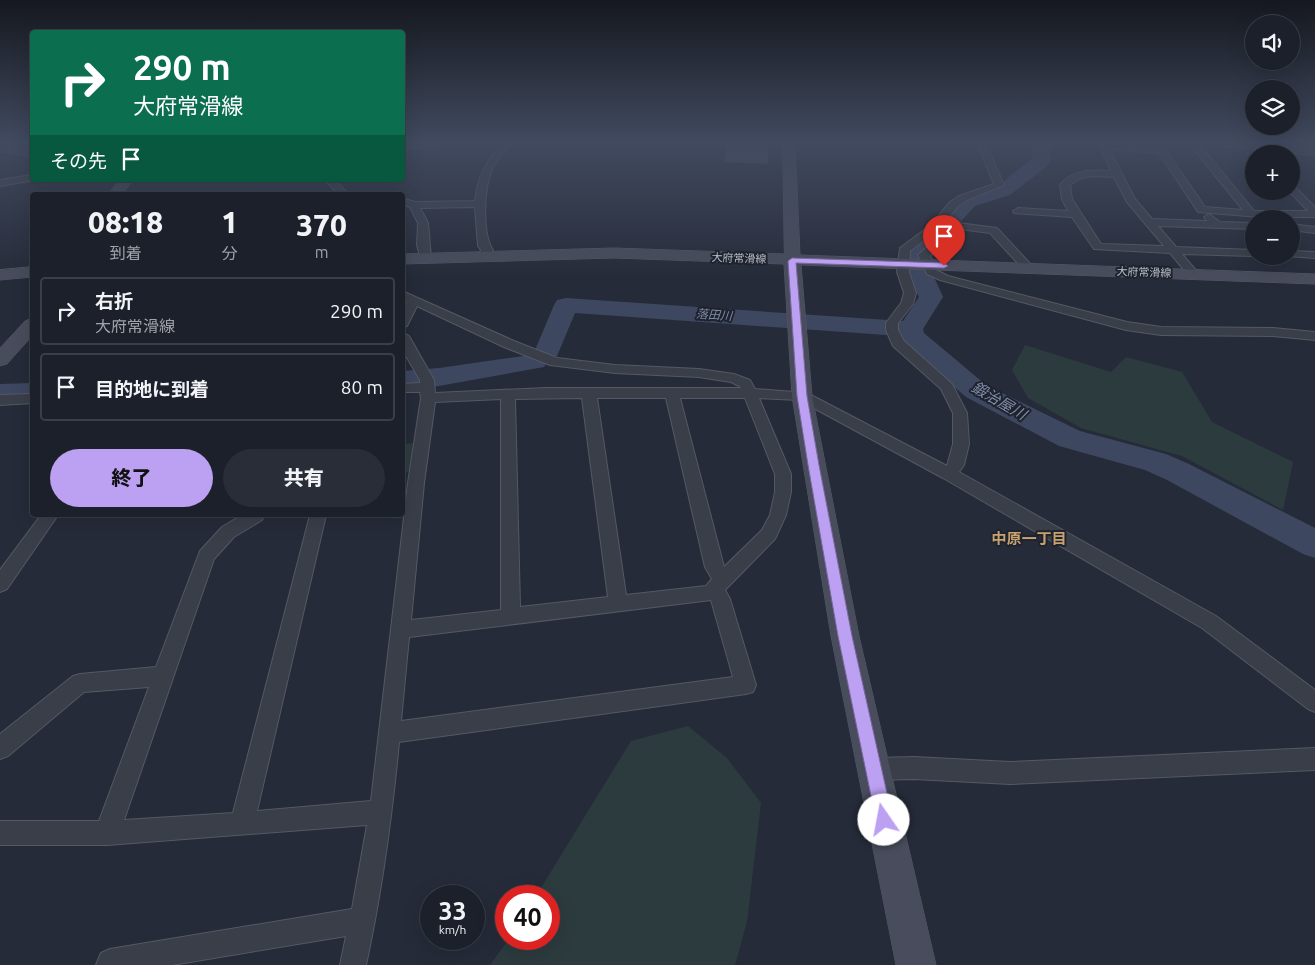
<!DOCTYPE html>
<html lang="ja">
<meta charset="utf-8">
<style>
:root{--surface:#1c202b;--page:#292d37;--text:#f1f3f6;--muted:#a0a3a9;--line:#3a3e47;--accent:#bca0f2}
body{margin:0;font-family:Ubuntu,"Noto Sans JP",sans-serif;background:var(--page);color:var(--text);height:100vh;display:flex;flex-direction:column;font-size:19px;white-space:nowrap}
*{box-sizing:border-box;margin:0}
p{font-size:16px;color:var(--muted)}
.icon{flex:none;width:28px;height:28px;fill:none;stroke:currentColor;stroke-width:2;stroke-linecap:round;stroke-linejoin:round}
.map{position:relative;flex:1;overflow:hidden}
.sheet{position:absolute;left:30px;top:192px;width:375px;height:325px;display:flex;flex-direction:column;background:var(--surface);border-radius:5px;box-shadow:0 5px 20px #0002,0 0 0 1px var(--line)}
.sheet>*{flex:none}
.guide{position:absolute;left:30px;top:30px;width:375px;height:152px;border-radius:5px;box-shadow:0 5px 20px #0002,0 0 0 1px var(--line);background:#0b6e4f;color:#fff;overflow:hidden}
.fabs{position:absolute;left:1245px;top:15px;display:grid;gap:10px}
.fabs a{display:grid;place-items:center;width:55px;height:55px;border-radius:50%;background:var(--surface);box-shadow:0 5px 20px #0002,0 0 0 1px var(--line);font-size:25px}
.speed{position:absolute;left:420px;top:885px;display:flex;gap:10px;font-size:25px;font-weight:700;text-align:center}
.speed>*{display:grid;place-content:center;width:65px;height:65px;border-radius:50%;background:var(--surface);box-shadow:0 5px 20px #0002,0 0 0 1px var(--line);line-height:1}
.speed small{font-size:12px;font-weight:400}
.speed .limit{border:8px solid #d22;background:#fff;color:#111}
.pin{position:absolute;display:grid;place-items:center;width:42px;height:42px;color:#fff;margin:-51px -21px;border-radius:50% 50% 50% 0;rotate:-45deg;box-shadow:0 0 5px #0007}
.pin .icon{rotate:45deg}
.me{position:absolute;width:55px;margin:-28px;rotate:348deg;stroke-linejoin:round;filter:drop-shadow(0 0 4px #0008)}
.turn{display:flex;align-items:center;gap:18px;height:105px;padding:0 20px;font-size:22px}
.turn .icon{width:65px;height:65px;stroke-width:2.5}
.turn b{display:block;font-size:35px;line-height:42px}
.then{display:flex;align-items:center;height:48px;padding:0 20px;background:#0003;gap:10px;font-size:19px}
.eta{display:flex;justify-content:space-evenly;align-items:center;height:85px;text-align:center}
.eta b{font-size:30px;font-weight:800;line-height:35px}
.button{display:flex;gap:10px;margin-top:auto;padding:10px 20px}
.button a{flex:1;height:58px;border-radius:30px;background:var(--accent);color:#111;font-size:20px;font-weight:800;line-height:58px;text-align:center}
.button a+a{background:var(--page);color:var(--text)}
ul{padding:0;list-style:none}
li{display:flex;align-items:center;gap:15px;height:68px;margin:0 10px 8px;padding:0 10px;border:2px solid var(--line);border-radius:5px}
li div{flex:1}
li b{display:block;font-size:19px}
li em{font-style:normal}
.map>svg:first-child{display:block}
.green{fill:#2c3b3e}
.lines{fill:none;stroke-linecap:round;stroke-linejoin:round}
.river{fill:#3d4760;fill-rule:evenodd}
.building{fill:#474e5d}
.street-casing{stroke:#545964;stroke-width:2}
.secondary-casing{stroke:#545964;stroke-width:1}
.street{fill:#393e49;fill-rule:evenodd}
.secondary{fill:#484c5c;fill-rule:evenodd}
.route{fill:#bca0f2;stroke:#7a689d}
.labels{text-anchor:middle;stroke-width:4;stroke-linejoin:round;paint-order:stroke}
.far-street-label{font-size:11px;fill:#b5b9c5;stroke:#1e232e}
.far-water-label{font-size:12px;font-style:italic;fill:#808caa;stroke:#1e232e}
.water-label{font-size:15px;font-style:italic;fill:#808caa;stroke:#1e232e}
.neighbourhood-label{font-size:15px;font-weight:bold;fill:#c7a16e;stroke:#1e232e}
</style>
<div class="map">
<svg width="1315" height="965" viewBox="0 0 1315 965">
<rect width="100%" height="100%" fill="#262b39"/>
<path class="green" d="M1025 345 1111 372 1126 357 1182 372 1212 422 1293 462 1283 510 1182 456 1081 428 1028 398 1012 370Z
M413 443 410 470 403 475V444Z
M688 726 727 758 761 803 747 922 735 965H490L509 939H549V896H536L631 741Z"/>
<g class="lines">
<path class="river" d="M1031 143H1049L1052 158 1046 167 1010 195 975 206 953 230 927 252 930 268 943 297 923 329 924 333 986 385 1080 431 1166 454 1189 464 1315 528V558L1303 554 1167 480 1145 470 1059 446 966 397 910 349 900 336 575 313 557 356 545 357 548 361 544 367 439 386 402 389V371L439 368 537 354 535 350 554 305 557 300 566 298 903 321 919 297C913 283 898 260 908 245L939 222 961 198 996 187 1032 159Z
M32 383V401L0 402V384Z"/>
</g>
<path class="building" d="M726 143 768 144V164L724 162Z"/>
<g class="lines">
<g class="street-casing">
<path id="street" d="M402 143H449L445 146 402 149Z
M503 143H511C504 153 495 161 491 172 484 189 482 235 493 250L489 258 485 259 479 256 481 250 478 246 475 207 420 208 428 223 431 258 429 260H421L417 245 418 223 410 207 402 204V198L415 202 475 201C477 176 487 161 503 143Z
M977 143H985L1004 185 967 200 958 206 939 229 910 251 909 272 916 293 913 304 898 323V330L904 341 952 384 967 413 969 444 964 465 959 472 1216 616 1315 690V712L1308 709 1202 628 943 478 799 400 759 398 791 474V492L786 515 775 539 725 590 730 599 756 685 753 692 746 694 399 742C392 817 382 891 366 965H340L346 936 172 965H96L101 953 110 949 352 909 367 825 107 845H0V821H99L149 687 84 692 8 756 0 759V734L73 676 80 674 156 667 200 551 222 527 242 515H264L262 520 234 537 214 559 124 820 233 813 310 515H326L257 811 371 801 408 483 421 398 420 392H402V384L420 383V380L402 349V332L409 336 434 380 435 393 546 388H741L739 386 731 382 699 377 615 373 550 365 504 347 417 306 407 326 402 327V310L407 302 402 300V291L514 341 557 358 615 365 699 369 734 374 750 380 755 389 807 393 947 466 953 444V413L941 389 893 346 886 330V323L901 303 904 293 897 272 900 248 931 225 950 202 959 196 994 184ZM582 398 608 597 520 607 515 399ZM597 398H666L705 567 712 579 706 586 626 595ZM680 398H745L775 474V492L770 515 762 530 724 567ZM501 399V610L411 620 424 483 435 402ZM711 600 733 677 401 721 409 637Z
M1103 143 1151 147V144H1157L1165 149 1205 207 1243 210 1189 143H1198L1254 211H1308L1289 191H1291V185L1294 186 1315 207V217H1260L1198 212 1159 153 1109 149 1135 199 1152 219 1207 221 1204 217 1209 214 1220 222 1254 223V229L1158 226 1176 247 1254 250V256L1182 254 1199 274 1193 277 1189 276 1170 253 1094 249 1072 217 1014 213 1013 211 1018 208 1068 211 1062 199 1060 185C1073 169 1092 170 1111 171L1099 146ZM1089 176 1114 177 1127 202 1164 246 1101 244 1072 199 1070 185 1079 179Z
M1221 143H1250L1315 149V155L1225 146Z
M0 145 32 150V156L0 151Z
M32 175V180H35L0 186V180Z
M325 180H335L349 195H339Z
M958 223 997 228 1034 268 1028 271 1024 270 990 233 960 229 930 256 936 270 948 276 1127 322 1161 327 1273 328 1315 332V340L1273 336 1161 335 1126 330 940 280 927 274 918 255 954 224Z
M1291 224 1315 227V233L1291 230Z
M1291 251 1315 252V258L1287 256H1291Z
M32 394V403L0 405V395Z
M41 515H58L7 589 0 592V570Z
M1315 748V770L1010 784 914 779 873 780 865 777 862 769 865 761 873 758 914 757 1010 762Z"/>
</g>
<g class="secondary-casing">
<path id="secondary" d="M783 143H795L800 255 1315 274V284L801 265 812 396 859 636 936 965H896L831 636 792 396 784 264 614 258 402 264V254L614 248 784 254Z
M119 180H133L122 195H108Z
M32 267V277L0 280V270Z
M32 319V336L7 364 0 366V348L25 321Z"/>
</g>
<use href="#street" class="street"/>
<use href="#secondary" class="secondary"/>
</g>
<linearGradient id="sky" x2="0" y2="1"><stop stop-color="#15181f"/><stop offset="0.51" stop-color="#414a5f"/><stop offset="1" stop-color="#414a5f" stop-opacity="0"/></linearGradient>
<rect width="1315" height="278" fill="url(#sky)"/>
<path class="route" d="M792 258 944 263 948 266 944 268 796 263 807 396 819 465 852 636 893 820 890 826 884 828 879 826 876 820 838 636 808 465 797 396 788 261Z"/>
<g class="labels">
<g class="far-street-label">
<text transform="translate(739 258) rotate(2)" y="4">大府常滑線</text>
<text transform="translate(1144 272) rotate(2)" y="4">大府常滑線</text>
</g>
<g class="far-water-label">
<text transform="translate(714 315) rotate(4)" y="4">落田川</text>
</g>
<g class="water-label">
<text transform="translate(999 401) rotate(30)" y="5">鍛治屋川</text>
</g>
<g class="neighbourhood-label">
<text x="1029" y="544">中原一丁目</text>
</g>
</g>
</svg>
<div class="fabs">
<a><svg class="icon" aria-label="sound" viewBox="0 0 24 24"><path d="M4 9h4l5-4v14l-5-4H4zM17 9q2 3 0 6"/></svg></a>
<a><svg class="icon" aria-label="layers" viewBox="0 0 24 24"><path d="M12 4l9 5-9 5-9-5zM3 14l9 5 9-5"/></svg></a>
<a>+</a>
<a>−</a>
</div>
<div class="speed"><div>33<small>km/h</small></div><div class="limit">40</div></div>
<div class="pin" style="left:944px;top:266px;background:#d93025"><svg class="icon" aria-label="arrive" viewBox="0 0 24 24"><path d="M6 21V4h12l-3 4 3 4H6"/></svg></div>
<svg class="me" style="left:884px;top:820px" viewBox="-20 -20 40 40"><circle r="19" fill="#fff"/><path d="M0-13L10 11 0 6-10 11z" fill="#bca0f2"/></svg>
<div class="guide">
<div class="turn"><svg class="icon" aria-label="right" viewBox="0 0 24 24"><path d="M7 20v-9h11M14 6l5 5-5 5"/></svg><div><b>290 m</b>大府常滑線</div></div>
<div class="then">その先<svg class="icon" aria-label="arrive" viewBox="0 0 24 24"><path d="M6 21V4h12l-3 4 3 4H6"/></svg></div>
</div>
<section class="sheet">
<div class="eta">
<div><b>08:18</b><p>到着</p></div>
<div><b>1</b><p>分</p></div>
<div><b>370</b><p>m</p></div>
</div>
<ul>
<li><svg class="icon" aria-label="right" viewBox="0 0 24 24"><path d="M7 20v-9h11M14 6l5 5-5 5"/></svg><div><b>右折</b><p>大府常滑線</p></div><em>290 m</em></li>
<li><svg class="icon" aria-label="arrive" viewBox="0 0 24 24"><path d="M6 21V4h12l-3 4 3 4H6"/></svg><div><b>目的地に到着</b></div><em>80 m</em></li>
</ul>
<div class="button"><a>終了</a><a>共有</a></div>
</section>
</div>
